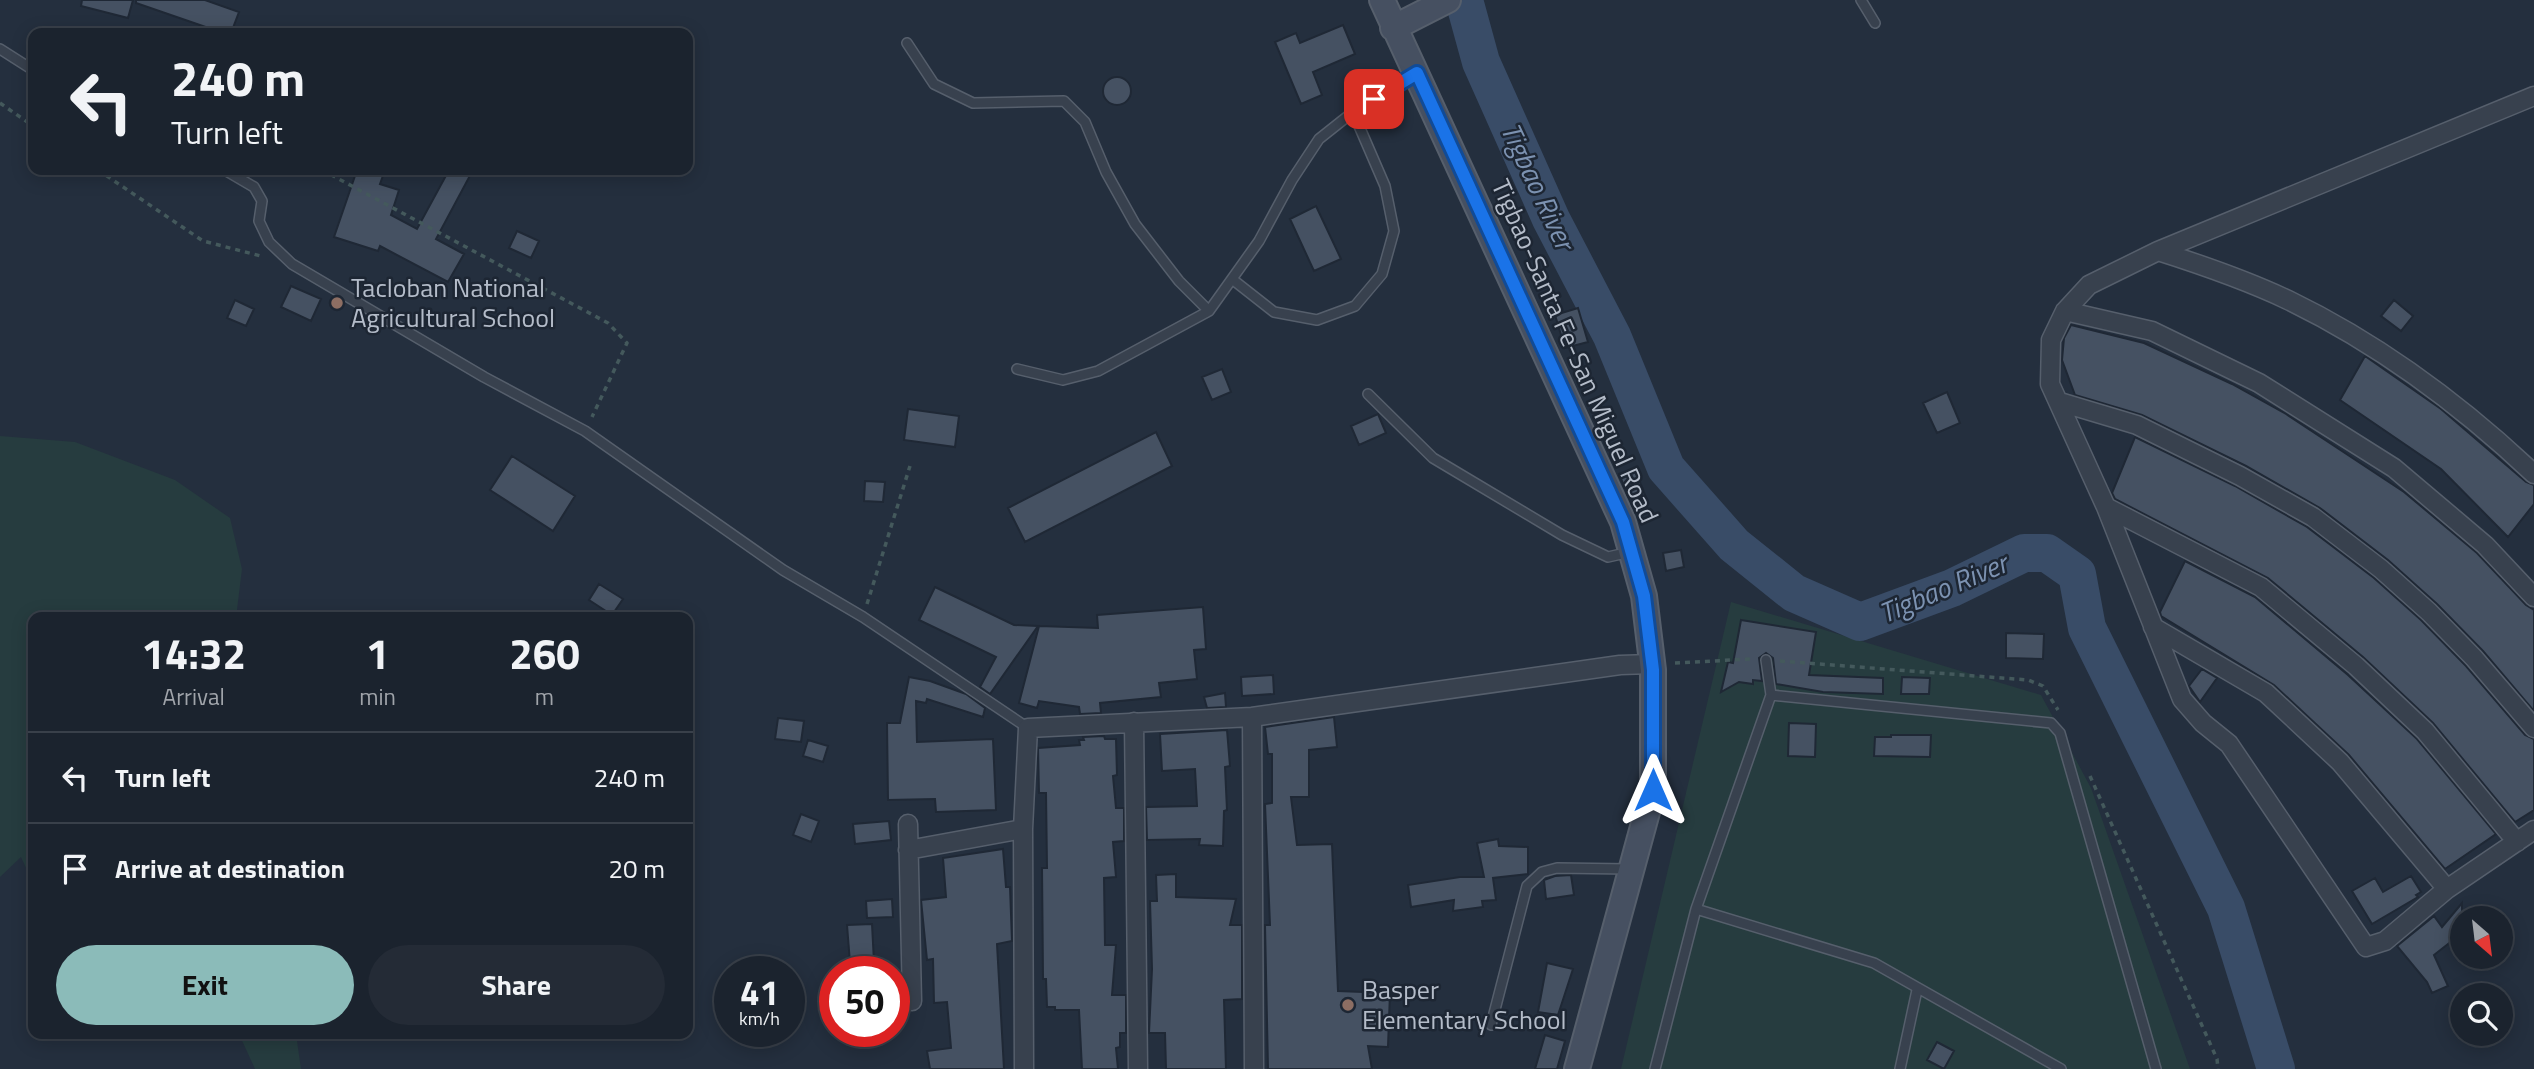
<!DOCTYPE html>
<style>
:root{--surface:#1b232e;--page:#242b36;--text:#f1f3f6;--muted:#a0a4aa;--line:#39404a;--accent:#8bbbb9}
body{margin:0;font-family:"Titillium Web",sans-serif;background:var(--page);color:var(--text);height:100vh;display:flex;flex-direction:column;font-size:26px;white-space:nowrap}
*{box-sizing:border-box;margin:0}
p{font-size:23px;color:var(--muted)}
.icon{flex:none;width:38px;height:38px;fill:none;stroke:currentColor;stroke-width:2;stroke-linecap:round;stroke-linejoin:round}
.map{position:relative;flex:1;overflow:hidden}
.details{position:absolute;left:28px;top:612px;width:665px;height:427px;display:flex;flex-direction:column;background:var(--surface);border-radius:14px;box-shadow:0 4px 18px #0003,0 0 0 2px var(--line)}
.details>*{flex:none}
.top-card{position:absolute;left:28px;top:28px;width:665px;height:147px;border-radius:14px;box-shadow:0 4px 18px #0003,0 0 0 2px var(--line);background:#1b232e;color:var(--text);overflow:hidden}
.needle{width:46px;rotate:152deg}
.buttons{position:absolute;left:2450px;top:906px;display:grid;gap:14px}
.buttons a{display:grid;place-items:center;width:63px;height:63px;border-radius:50%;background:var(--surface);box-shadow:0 4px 18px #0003,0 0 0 2px var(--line);font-size:35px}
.speed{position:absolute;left:714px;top:956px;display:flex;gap:14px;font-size:35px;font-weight:700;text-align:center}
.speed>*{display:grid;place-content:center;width:91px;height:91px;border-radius:50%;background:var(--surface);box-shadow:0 4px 18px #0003,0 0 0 2px var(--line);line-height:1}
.speed small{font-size:18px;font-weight:400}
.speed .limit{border:10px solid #d22;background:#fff;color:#111}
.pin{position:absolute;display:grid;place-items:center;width:60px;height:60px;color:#fff;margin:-30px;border-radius:14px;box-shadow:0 4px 10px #0006}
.me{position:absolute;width:77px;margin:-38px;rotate:0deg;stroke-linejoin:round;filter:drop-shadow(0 0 5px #0008)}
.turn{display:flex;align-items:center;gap:24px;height:147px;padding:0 28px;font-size:32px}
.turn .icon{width:91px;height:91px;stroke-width:2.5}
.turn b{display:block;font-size:49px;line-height:60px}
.eta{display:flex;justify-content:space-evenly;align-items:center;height:119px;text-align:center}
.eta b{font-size:42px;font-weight:700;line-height:49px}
.action{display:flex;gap:14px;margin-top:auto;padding:14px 28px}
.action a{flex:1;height:80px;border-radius:42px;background:var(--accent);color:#111;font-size:28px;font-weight:700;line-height:80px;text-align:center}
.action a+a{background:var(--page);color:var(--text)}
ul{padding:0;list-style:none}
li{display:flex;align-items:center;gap:21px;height:91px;padding:0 28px;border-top:2px solid var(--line)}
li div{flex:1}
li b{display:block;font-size:26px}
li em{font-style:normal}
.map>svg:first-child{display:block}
.green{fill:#263c3f}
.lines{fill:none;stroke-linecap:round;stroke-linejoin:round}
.river{stroke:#394c67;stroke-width:38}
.building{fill:#455162;stroke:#1f2835;stroke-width:2}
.lane-casing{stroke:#565f6c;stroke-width:12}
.street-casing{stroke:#565f6c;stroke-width:21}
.secondary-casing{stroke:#565f6c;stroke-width:28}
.path{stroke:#44595c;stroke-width:3.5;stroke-dasharray:5 5;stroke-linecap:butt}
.lane{stroke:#38414e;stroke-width:9}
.street{stroke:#38414e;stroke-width:18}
.secondary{stroke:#465061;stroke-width:24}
.route-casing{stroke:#114b97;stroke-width:18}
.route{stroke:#1a73e8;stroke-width:12}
.education-dot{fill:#8d6e63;stroke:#1d2633;stroke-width:2.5}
.labels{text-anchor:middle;stroke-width:5;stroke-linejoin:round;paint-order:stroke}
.poi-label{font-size:26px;fill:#b4bcc9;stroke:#1d2633;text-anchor:start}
.street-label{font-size:26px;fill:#b4bcc9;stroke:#1d2633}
.water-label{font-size:28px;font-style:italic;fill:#7c92b1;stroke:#1d2633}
</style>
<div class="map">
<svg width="2534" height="1069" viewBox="0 0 2534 1069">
<rect width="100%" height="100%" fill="#242f3e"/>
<path class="green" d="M0 436 75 442 175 480 230 518 242 569 236 618H33V883L21 857 0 877Z
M1731 602 2041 695 2091 788 2190 1069H1621Z
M239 1034H296L301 1069H255Z"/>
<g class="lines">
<path class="river" d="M1464 0 1481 62 1551 219 1612 336 1666 468 1734 545 1794 593 1860 622 1952 588 2024 553H2047L2077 574 2087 628 2226 908 2276 1069"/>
</g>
<path class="building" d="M82 0H133L128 18 81 6Z
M136 0H205L239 12 231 33H223L136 3Z
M1343 25 1355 54 1313 72 1322 95 1301 104 1275 42 1296 33 1300 43Z
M1103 91a14 14 0 1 1 28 0a14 14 0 1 1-28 0Z
M357 170H385L380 184 399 190 391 215 417 229 449 170H473L436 239 464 254 448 282 380 246 378 251 334 237Z
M1316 206 1341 259 1314 271 1290 219Z
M517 231 539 241 531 258 509 248Z
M291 286 321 299 311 321 281 307Z
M235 300 254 309 246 326 227 318Z
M2394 300 2413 316 2401 331 2381 316Z
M1578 308 1588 342 1565 348 1555 315Z
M2071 325 2144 343 2232 384 2286 414 2404 492 2477 553 2526 605 2534 610V711L2483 651 2437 604 2388 560 2320 508 2246 466 2142 415 2075 395 2062 360 2064 338Z
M2365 356 2441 409 2526 482 2534 485V504L2508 537 2441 469 2340 400Z
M1222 369 1231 392 1212 400 1202 377Z
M1947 392 1960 423 1937 433 1923 403Z
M908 409 959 416 955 447 904 440Z
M1378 414 1386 433 1359 445 1351 426Z
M1156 432 1172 466 1025 542 1008 508Z
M2135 437 2235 486 2307 527 2374 578 2421 620 2466 666 2525 735 2534 739V810L2515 822 2433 723 2363 657 2268 578 2115 499 2112 493Z
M512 456 575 496 553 531 490 490Z
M1635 469 1648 503 1633 508 1619 474Z
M865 481 885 482 883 502 864 501Z
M1681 550 1684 567 1666 571 1663 553Z
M2185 561 2255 597 2348 675 2417 739 2496 834 2445 869 2349 755 2274 685 2161 616 2160 612Z
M599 584 623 599 612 615 589 600Z
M935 587 1014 625 1038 626 990 694 980 687 996 657 919 620Z
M1203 607 1206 649 1194 650 1197 679 1159 683 1161 697 1100 703 1101 713 1080 714 1079 707 1039 701 1037 708 1019 703 1039 626 1098 628 1097 615Z
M1741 620 1816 632 1809 675 1883 678V694L1823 692 1776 684 1773 658 1766 653 1759 658 1762 681 1753 680V684L1739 682 1721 692 1728 662 1733 663Z
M2006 633 2044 634 2043 659 2006 658Z
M2202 669 2217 678 2200 702 2189 686Z
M1273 675 1274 694 1242 696 1241 677Z
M909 677 930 681 966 694 985 708 983 717 927 699 926 703 916 701 917 742 993 739 996 810 936 812 935 799 888 800 887 723H900Z
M1902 677 1930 678 1929 694H1901Z
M1225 693 1226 707 1207 708 1204 697Z
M1334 717 1337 747 1309 750V797H1291L1297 845 1332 844 1338 991 1390 993 1388 1047 1368 1046 1372 1069H1268L1265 925H1270L1265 804 1272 803V754H1268L1265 727Z
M778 718 804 721 801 742 775 739Z
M1789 723 1816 724 1815 757 1788 756Z
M1227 730 1230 766 1225 767 1227 810 1224 811 1223 846 1199 845 1200 839 1147 840 1146 807 1197 806 1195 769 1162 771 1160 734Z
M1891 735H1931L1930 757 1874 756 1875 737H1891Z
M1104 736 1105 739H1116L1117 775 1113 776 1116 808H1124V841L1113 842 1116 877 1104 878 1105 945H1116L1112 995H1126V1033H1120V1047L1116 1048 1118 1069H1082L1079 1010H1055V1007H1047L1046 979H1043L1042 868H1047L1046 793H1039L1038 748 1080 745 1079 740H1084L1083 737Z
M808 740 828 746 823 762 803 756Z
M801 814 819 821 811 842 793 835Z
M889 821 891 840 855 844 853 824Z
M1498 839 1499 846 1528 847V874L1493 878 1496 900 1482 901 1483 907 1453 911 1454 900 1411 907 1408 885 1460 877H1484L1477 843Z
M1003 849 1006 887H1010L1012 941 997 944 1004 1069H930L927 1051 951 1048 947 1002 934 1003 933 959 927 960 921 900 946 897 943 858Z
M1176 874V897L1236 899 1230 925H1242V999L1224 1000 1226 1069H1166L1165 1033H1149L1152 969 1150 901H1157L1156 875Z
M1571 875 1574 895 1546 899 1544 880 1555 876Z
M2411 876 2421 892 2416 895 2418 897 2372 924 2352 891 2375 878 2383 892Z
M892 899 893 917 867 918 866 901Z
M2462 903V933L2434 955 2448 986 2432 993 2427 982 2397 946 2434 916 2442 927Z
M872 924 874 962 850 963 847 925Z
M1547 963 1573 969 1558 1015 1538 1012Z
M1545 1035 1565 1041 1557 1069H1535Z
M1937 1042 1954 1051 1944 1069 1927 1060Z"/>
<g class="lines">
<g class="lane-casing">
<path id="lane" d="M1861 0 1875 23
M907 43 934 84 973 103 1064 101 1085 122 1106 172 1135 224 1179 281 1209 311
M0 49 33 70
M225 170 254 187 262 201 259 221 269 242 292 264 484 377 585 431 783 570 863 617 1028 728
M1232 279 1274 312 1317 320 1355 306 1382 274 1394 231 1385 186 1353 112
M1017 369 1063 380 1098 371 1209 311 1259 241 1292 180 1319 139 1353 112 1415 74
M1368 394 1433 458 1562 535 1608 557 1630 552
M1771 695 2051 723 2060 733 2156 1069
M1696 909 1874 963 2061 1069
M1491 1025 1527 886 1542 872 1557 868 1628 869
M1655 1069 1696 909 1771 695 1766 660
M1900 1069 1917 990"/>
</g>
<g class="street-casing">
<path id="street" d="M2534 96 2158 251 2089 285 2065 311 2051 340 2050 384 2106 507 2182 699 2203 723 2229 744 2366 947 2385 941 2447 889 2534 830
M2158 251C2202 265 2246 280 2288 300 2379 344 2461 405 2534 474
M2065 311 2152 331 2259 383 2394 468 2485 545 2534 597
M2060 402 2137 425 2240 476 2313 517 2381 569 2429 612 2474 658 2534 728
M2106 507 2261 587 2356 666 2425 731 2517 842
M2153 627 2266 693 2340 762 2447 889
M1252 717 1254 1069
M1134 722 1138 1069
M908 824 912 1001
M908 850 1023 829
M1024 1069 1023 829 1028 728 1252 717 1620 665 1652 664"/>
</g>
<g class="secondary-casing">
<path id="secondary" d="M1382 0 1623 522 1644 596 1653 670V790L1577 1069
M1393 28 1448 0"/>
</g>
<path class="path" d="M0 103 33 126
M98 170 203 241 261 256
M322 170 608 323 627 343 592 417
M867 604 910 466
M1780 661 2028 680 2043 686 2058 710
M1675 663 1751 659
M2090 776 2217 1059 2218 1069"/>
<use href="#lane" class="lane"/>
<use href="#street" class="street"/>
<use href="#secondary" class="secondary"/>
</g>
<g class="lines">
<g class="route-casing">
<path id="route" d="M1374 99 1417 73 1623 522 1644 596 1653 670V790"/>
</g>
<use href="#route" class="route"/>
</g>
<g class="education-dot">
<circle cx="337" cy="303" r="7"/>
<circle cx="1348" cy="1005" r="7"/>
</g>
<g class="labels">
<g class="poi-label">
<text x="351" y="297">Tacloban National<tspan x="351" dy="30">Agricultural School</tspan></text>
<text x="1362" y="999">Basper<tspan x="1362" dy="30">Elementary School</tspan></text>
</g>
<g class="street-label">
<text transform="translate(1575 351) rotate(66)" y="9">Tigbao-Santa Fe-San Miguel Road</text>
</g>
<g class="water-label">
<text transform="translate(1538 186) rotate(65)" y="10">Tigbao River</text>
<text transform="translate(1943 588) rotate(-23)" y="10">Tigbao River</text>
</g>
</g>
</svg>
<div class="buttons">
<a><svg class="needle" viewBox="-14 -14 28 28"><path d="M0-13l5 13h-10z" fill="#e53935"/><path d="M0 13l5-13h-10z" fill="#a0a4aa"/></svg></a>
<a><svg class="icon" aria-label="search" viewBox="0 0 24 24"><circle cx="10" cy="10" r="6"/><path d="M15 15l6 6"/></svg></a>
</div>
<div class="speed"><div>41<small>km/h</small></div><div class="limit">50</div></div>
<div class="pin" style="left:1374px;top:99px;background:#d93025"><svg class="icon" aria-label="arrive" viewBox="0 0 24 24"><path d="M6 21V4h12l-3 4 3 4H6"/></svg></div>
<svg class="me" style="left:1653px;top:790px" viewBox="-20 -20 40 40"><path d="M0-17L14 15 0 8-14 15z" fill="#1a73e8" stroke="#fff" stroke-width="4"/></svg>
<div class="top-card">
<div class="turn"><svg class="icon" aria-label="left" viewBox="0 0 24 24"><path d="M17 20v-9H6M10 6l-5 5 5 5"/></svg><div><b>240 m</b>Turn left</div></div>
</div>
<section class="details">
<div class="eta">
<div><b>14:32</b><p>Arrival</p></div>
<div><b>1</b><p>min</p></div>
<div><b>260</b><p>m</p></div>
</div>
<ul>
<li><svg class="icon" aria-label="left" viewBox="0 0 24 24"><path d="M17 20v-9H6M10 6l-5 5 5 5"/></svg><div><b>Turn left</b></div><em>240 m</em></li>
<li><svg class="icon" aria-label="arrive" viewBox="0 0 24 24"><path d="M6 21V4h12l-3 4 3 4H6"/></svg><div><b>Arrive at destination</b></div><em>20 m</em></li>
</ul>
<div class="action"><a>Exit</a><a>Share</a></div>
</section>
</div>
